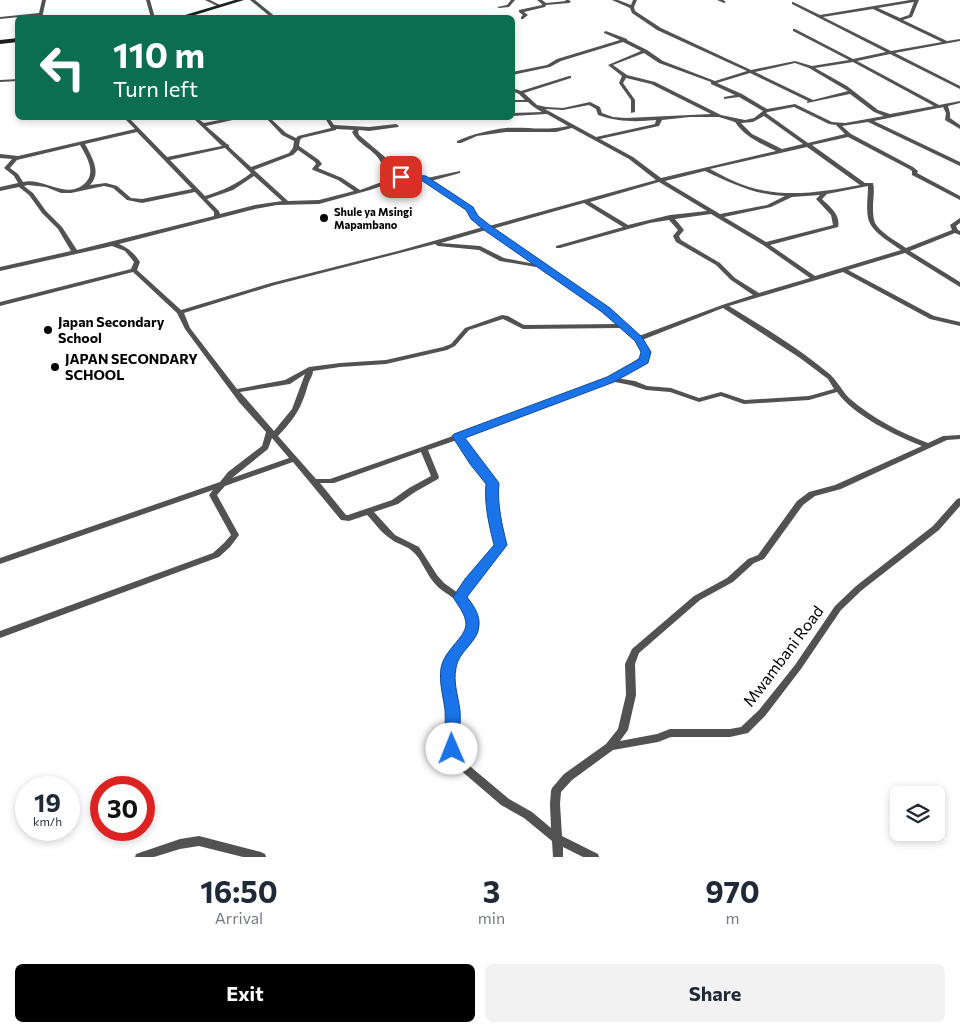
<!DOCTYPE html>
<style>
:root{--surface:#fff;--page:#f2f2f3;--text:#1f2937;--muted:#747a83;--accent:#000}
body{margin:0;font-family:Commissioner,sans-serif;background:var(--page);color:var(--text);height:100vh;display:flex;flex-direction:column;font-size:19px;white-space:nowrap}
*{box-sizing:border-box;margin:0}
p{font-size:16px;color:var(--muted)}
.icon{flex:none;width:28px;height:28px;fill:none;stroke:currentColor;stroke-width:2;stroke-linecap:round;stroke-linejoin:round}
.map{position:relative;height:857px;overflow:hidden}
.details{display:flex;flex-direction:column;background:var(--surface);flex:1}
.details>*{flex:none}
.guide{position:absolute;left:15px;top:15px;width:500px;height:105px;border-radius:8px;box-shadow:0 2px 8px #0003;background:#0b6e4f;color:#fff;overflow:hidden}
.controls{position:absolute;left:890px;top:786px;display:grid;gap:10px}
.controls a{display:grid;place-items:center;width:55px;height:55px;border-radius:8px;background:var(--surface);box-shadow:0 2px 8px #0003;font-size:25px}
.speed{position:absolute;left:15px;top:776px;display:flex;gap:10px;font-size:25px;font-weight:700;text-align:center}
.speed>*{display:grid;place-content:center;width:65px;height:65px;border-radius:50%;background:var(--surface);box-shadow:0 2px 8px #0003;line-height:1}
.speed small{font-size:12px;font-weight:400}
.speed .limit{border:8px solid #d22;background:#fff;color:#111}
.pin{position:absolute;display:grid;place-items:center;width:42px;height:42px;color:#fff;margin:-21px;border-radius:10px;box-shadow:0 2px 8px #0006}
.me{position:absolute;width:55px;margin:-28px;rotate:359deg;stroke-linejoin:round;filter:drop-shadow(0 0 4px #0008)}
.turn{display:flex;align-items:center;gap:18px;height:105px;padding:0 15px;font-size:22px}
.turn .icon{width:65px;height:65px;stroke-width:2.5}
.turn b{display:block;font-size:35px;line-height:42px}
.eta{display:flex;justify-content:space-evenly;align-items:center;height:85px;text-align:center}
.eta b{font-size:30px;font-weight:700;line-height:35px}
.primary-button{display:flex;gap:10px;margin-top:auto;padding:10px 15px}
.primary-button a{flex:1;height:58px;border-radius:8px;background:var(--accent);color:#fff;font-size:20px;font-weight:700;line-height:58px;text-align:center}
.primary-button a+a{background:var(--page);color:var(--text)}
.map>svg:first-child{display:block}
.lines{fill:none;stroke-linecap:round;stroke-linejoin:round}
.minor{fill:#525252;fill-rule:evenodd}
.secondary{fill:#1f1f1f;fill-rule:evenodd}
.route{fill:#1a73e8;stroke:#114b97}
.poi-dot{fill:#000;stroke:#fff;stroke-width:2}
.labels{text-anchor:middle;stroke-width:5;stroke-linejoin:round;paint-order:stroke}
.far-poi-label{font-size:11px;font-weight:bold;fill:#000;stroke:#fff;text-anchor:start}
.poi-label{font-size:14px;font-weight:bold;fill:#000;stroke:#fff;text-anchor:start}
.near-street-label{font-size:16px;fill:#000;stroke:#fff}
</style>
<div class="map">
<svg width="960" height="857" viewBox="0 0 960 857">
<rect width="100%" height="100%" fill="#fff"/>
<g class="lines">
<path class="minor" d="M42 0H46L42 18H38L39 15 0 19V17L39 13Z
M146 0H150L155 18H151Z
M205 0H210L222 6 219 7Z
M250 0H255L277 18H272Z
M511 0H515L509 7 499 8 497 7 507 5Z
M537 0H542L546 3 566 1 565 0H569L571 2 569 3 546 5 545 7 524 12 528 15 523 19H521V17L523 15 519 12V10L542 5V4Z
M612 0H618L631 5 633 0H637L634 7 635 11 661 28 751 70 795 61 812 66 849 60 793 31V29H795L853 59 886 52 792 4V2H793L820 15 910 0H919L912 17 903 20 947 41 960 39V41L895 53 960 86V89L890 54 857 61 939 105 960 101V103L948 106 950 113V118L960 125V129L945 120 946 113 943 107 940 108H938L874 121 960 162V166L868 122 842 126 851 134 913 167 918 171 917 173 960 196V200L912 175V171L909 169 848 137 812 145 865 183H873C875 190 873 199 873 207 873 212 873 218 875 223 881 233 896 241 906 248L952 230 950 225 960 218V223L956 226 958 230 960 231V235L955 233 910 251 960 282V287L905 253 848 270 934 316 960 322V326L930 319 843 272 729 306C763 327 797 347 827 372 837 379 841 390 849 398 872 418 901 433 928 443L943 436 960 435V439L947 440 841 489 815 496 803 505 764 559 754 563 733 582 700 600 639 653 635 664 636 695 628 730 620 741 657 734 670 729H730L741 727 759 710 795 665 835 606 856 586 933 526 957 499 960 498V506L939 530 862 590 841 610 801 669 765 716 748 733 730 737H671L658 742 613 750 572 780 561 792 560 804 562 836 598 854 599 857H583L563 847V857H553L552 841 524 818 501 805 451 762C443 745 448 727 447 709 446 695 441 681 444 667 449 647 474 634 466 612 462 601 447 595 438 587 426 576 422 558 411 550 405 545 397 544 391 539 381 533 375 523 367 515L349 521 341 520 293 462 225 486 217 495 239 535 230 547 219 557 0 638V631L213 553 224 543 231 535 209 495 213 490 0 564V558L220 482 228 472 262 446 266 432 239 402 185 329 177 313 133 272 0 306V302L131 269 134 262 125 251 112 246 0 271V267L71 251 58 229 42 213 29 195 19 187 0 191V187L18 183 14 176 4 168 12 159 0 158V154L18 156 135 129 124 118H129L167 157 222 146 193 118H197L204 123 230 118H237V119L206 126 227 144 229 145V147L251 167 289 153 293 148 294 141 282 135 266 118H270L286 133 296 138 298 136 331 128 325 118H329L334 125 369 127 396 124 399 126 398 127 369 131 359 130 358 132 359 135 385 157 387 163 401 169 403 175 415 174 427 178 460 171V173L431 181 472 208 479 217 489 226 656 180 629 159 572 128 556 132H506L477 136 461 143H457V141C473 134 489 130 506 128 527 127 547 131 568 126L547 114 512 116V113L542 112C537 109 533 107 528 102H512V100H525L519 94 512 91V88L521 91 569 76H571V78L524 93 537 105 546 107 563 108 590 102 600 107 602 113 613 117 626 118 711 114 651 84 626 78 623 83 635 100V112L631 113V100L619 83 622 76 608 65 641 51 623 42 561 61 550 67 512 75V72L547 65 557 59 620 40 604 33V32L606 31 627 39V40L647 50 663 61 715 81 747 71 657 30 632 13 630 8ZM914 2 909 15 900 18 878 8ZM873 9 942 42 891 51 823 17ZM644 53 659 63 711 82V84L735 95 724 97V99L739 97 763 111 754 118 745 120 721 115 655 82 627 75 613 65ZM853 62 934 106 890 114 878 110 847 86 815 68ZM795 63 809 68 848 91 813 100 755 72ZM750 73 808 101 807 102V103L850 94 874 112 884 116 845 123 832 122 795 104 767 109 742 94 717 83ZM589 105 596 109 598 115C618 122 636 122 656 120L655 124 596 137 545 109 563 110ZM794 107 829 124 836 125 845 134 808 143 766 113 768 112ZM764 116 803 144 782 149 752 134 741 123 753 122ZM690 117H719L735 122C745 137 760 143 776 151L661 178 633 157 600 139 659 126 662 120ZM336 129 354 130 352 132C359 146 377 150 382 165L397 171 398 176 360 190 342 178 318 168 322 164 319 160 299 146 300 140 302 138 336 130ZM137 132 192 189 142 199 131 198 117 186 106 183 90 185C102 173 92 157 85 144ZM80 145C87 157 97 173 84 184 79 189 69 191 62 189 49 187 37 179 23 182L18 174 10 168 17 160ZM807 147 860 185C823 192 786 198 749 187 736 183 723 176 710 169ZM225 148 251 173C237 184 222 191 205 196L170 160ZM298 150 315 162 316 164 312 169 313 170 338 180 354 191 319 200 288 201 254 170 293 155ZM705 171C731 183 755 195 785 196L767 205 720 214 665 181ZM254 176 282 201 255 205 220 214 219 211 207 199 233 190ZM415 178 425 181 468 210 483 227 398 251 271 283 181 310 137 270 140 262C135 254 129 248 119 244L255 209 277 205 319 204 370 190 402 179ZM659 182 707 211 670 215 628 225 590 202ZM28 185 46 187 61 193H71L104 186 113 188 127 200 142 203 195 192 214 212V216L77 250 62 227 46 211 33 193 24 186ZM868 186C868 197 866 207 868 218 871 232 890 242 901 250L815 276 770 245 838 227C841 215 830 207 822 199L827 194ZM820 195 816 199 831 215 833 225 766 242 724 217 771 207 792 197ZM584 203 623 227 556 246V248H560L650 223 669 220 678 230 673 236 676 242 716 265 731 280 753 295 722 305 639 336 615 315 576 286 517 247 492 229ZM711 214 763 245 810 278 759 293 735 278 720 263 681 240 679 236 684 230 675 219ZM486 230 535 264 504 258 480 246 441 243ZM435 244 438 246 479 250 500 261 542 268 571 288 617 324 524 325 508 316 502 315 465 328 451 344 443 347 386 360 340 363 309 367 285 380 237 389 190 328 184 313 275 285ZM723 308 800 358 828 379 834 389 809 396 745 400 721 392 699 398 671 388 647 386 635 381 616 378 634 370 649 357 646 346 642 340ZM503 319 523 329 622 328C632 336 640 344 642 356 609 381 567 395 528 409 463 433 397 456 330 479H316L278 436C295 418 301 409 308 385 309 380 313 376 313 371L340 367 386 364 447 350 455 346 469 330ZM305 374 292 409 274 431 240 392 290 384ZM610 381 630 385 646 390 670 392 699 402 721 396 744 404 809 400 837 392C853 415 896 436 922 446L835 485 809 492 797 501 758 555 748 559 727 578 694 596 632 649 625 664 626 695 618 729 606 744 564 774 552 788 551 791 550 804 551 828 532 812 509 799 459 757C455 742 458 726 457 711 456 697 451 683 453 668 457 642 497 628 464 598L472 585 505 545 497 507V483L477 460 463 438 555 404ZM272 438 289 458 232 478 268 449ZM457 440 471 463 489 483V507L497 545 466 581 458 593 444 583 437 575 419 547 395 535 374 512 398 504 415 492 438 479 439 477 428 450ZM421 452 431 476 409 488 392 500 348 515H346L320 483H334Z
M717 0H723L726 2 724 3Z
M18 79V81L0 82V80Z
M199 836 261 852 265 854 266 857H243L199 846 180 849 154 857H135L136 854 180 839Z"/>
<path class="secondary" d="M235 0H244L185 18H175Z
M18 38V42L0 44V40Z"/>
</g>
<path class="route" d="M401 174 426 176 473 207 478 216 491 226 610 308 642 337 651 352 648 363 614 382 465 438 499 483C497 504 502 525 507 545L467 597C473 605 480 614 479 625 479 642 458 651 456 668 453 683 458 695 460 710 461 723 459 736 459 749L457 753 452 755 446 753 444 749C444 736 446 723 445 710 443 695 439 683 441 668 444 650 465 638 466 625 466 614 458 606 453 597L465 579 494 545C489 525 484 504 486 484L470 464 452 436 454 434 607 377 639 359 641 352 635 341 602 312 484 230 471 219 466 210 421 180 398 179 397 177Z"/>
<g class="poi-dot">
<circle cx="324" cy="218" r="5"/>
<circle cx="48" cy="330" r="5"/>
<circle cx="55" cy="367" r="5"/>
</g>
<g class="labels">
<g class="far-poi-label">
<text x="334" y="216">Shule ya Msingi<tspan x="334" dy="13">Mapambano</tspan></text>
</g>
<g class="poi-label">
<text x="58" y="327">Japan Secondary<tspan x="58" dy="16">School</tspan></text>
<text x="65" y="364">JAPAN SECONDARY<tspan x="65" dy="16">SCHOOL</tspan></text>
</g>
<g class="near-street-label">
<text transform="translate(783 656) rotate(-53)" y="6">Mwambani Road</text>
</g>
</g>
</svg>
<div class="controls">
<a><svg class="icon" aria-label="layers" viewBox="0 0 24 24"><path d="M12 4l9 5-9 5-9-5zM3 14l9 5 9-5"/></svg></a>
</div>
<div class="speed"><div>19<small>km/h</small></div><div class="limit">30</div></div>
<div class="pin" style="left:401px;top:177px;background:#d93025"><svg class="icon" aria-label="arrive" viewBox="0 0 24 24"><path d="M6 21V4h12l-3 4 3 4H6"/></svg></div>
<svg class="me" style="left:452px;top:749px" viewBox="-20 -20 40 40"><circle r="19" fill="#fff"/><path d="M0-13L10 11 0 6-10 11z" fill="#1a73e8"/></svg>
<div class="guide">
<div class="turn"><svg class="icon" aria-label="left" viewBox="0 0 24 24"><path d="M17 20v-9H6M10 6l-5 5 5 5"/></svg><div><b>110 m</b>Turn left</div></div>
</div>
</div>
<section class="details">
<div class="eta">
<div><b>16:50</b><p>Arrival</p></div>
<div><b>3</b><p>min</p></div>
<div><b>970</b><p>m</p></div>
</div>
<div class="primary-button"><a>Exit</a><a>Share</a></div>
</section>
